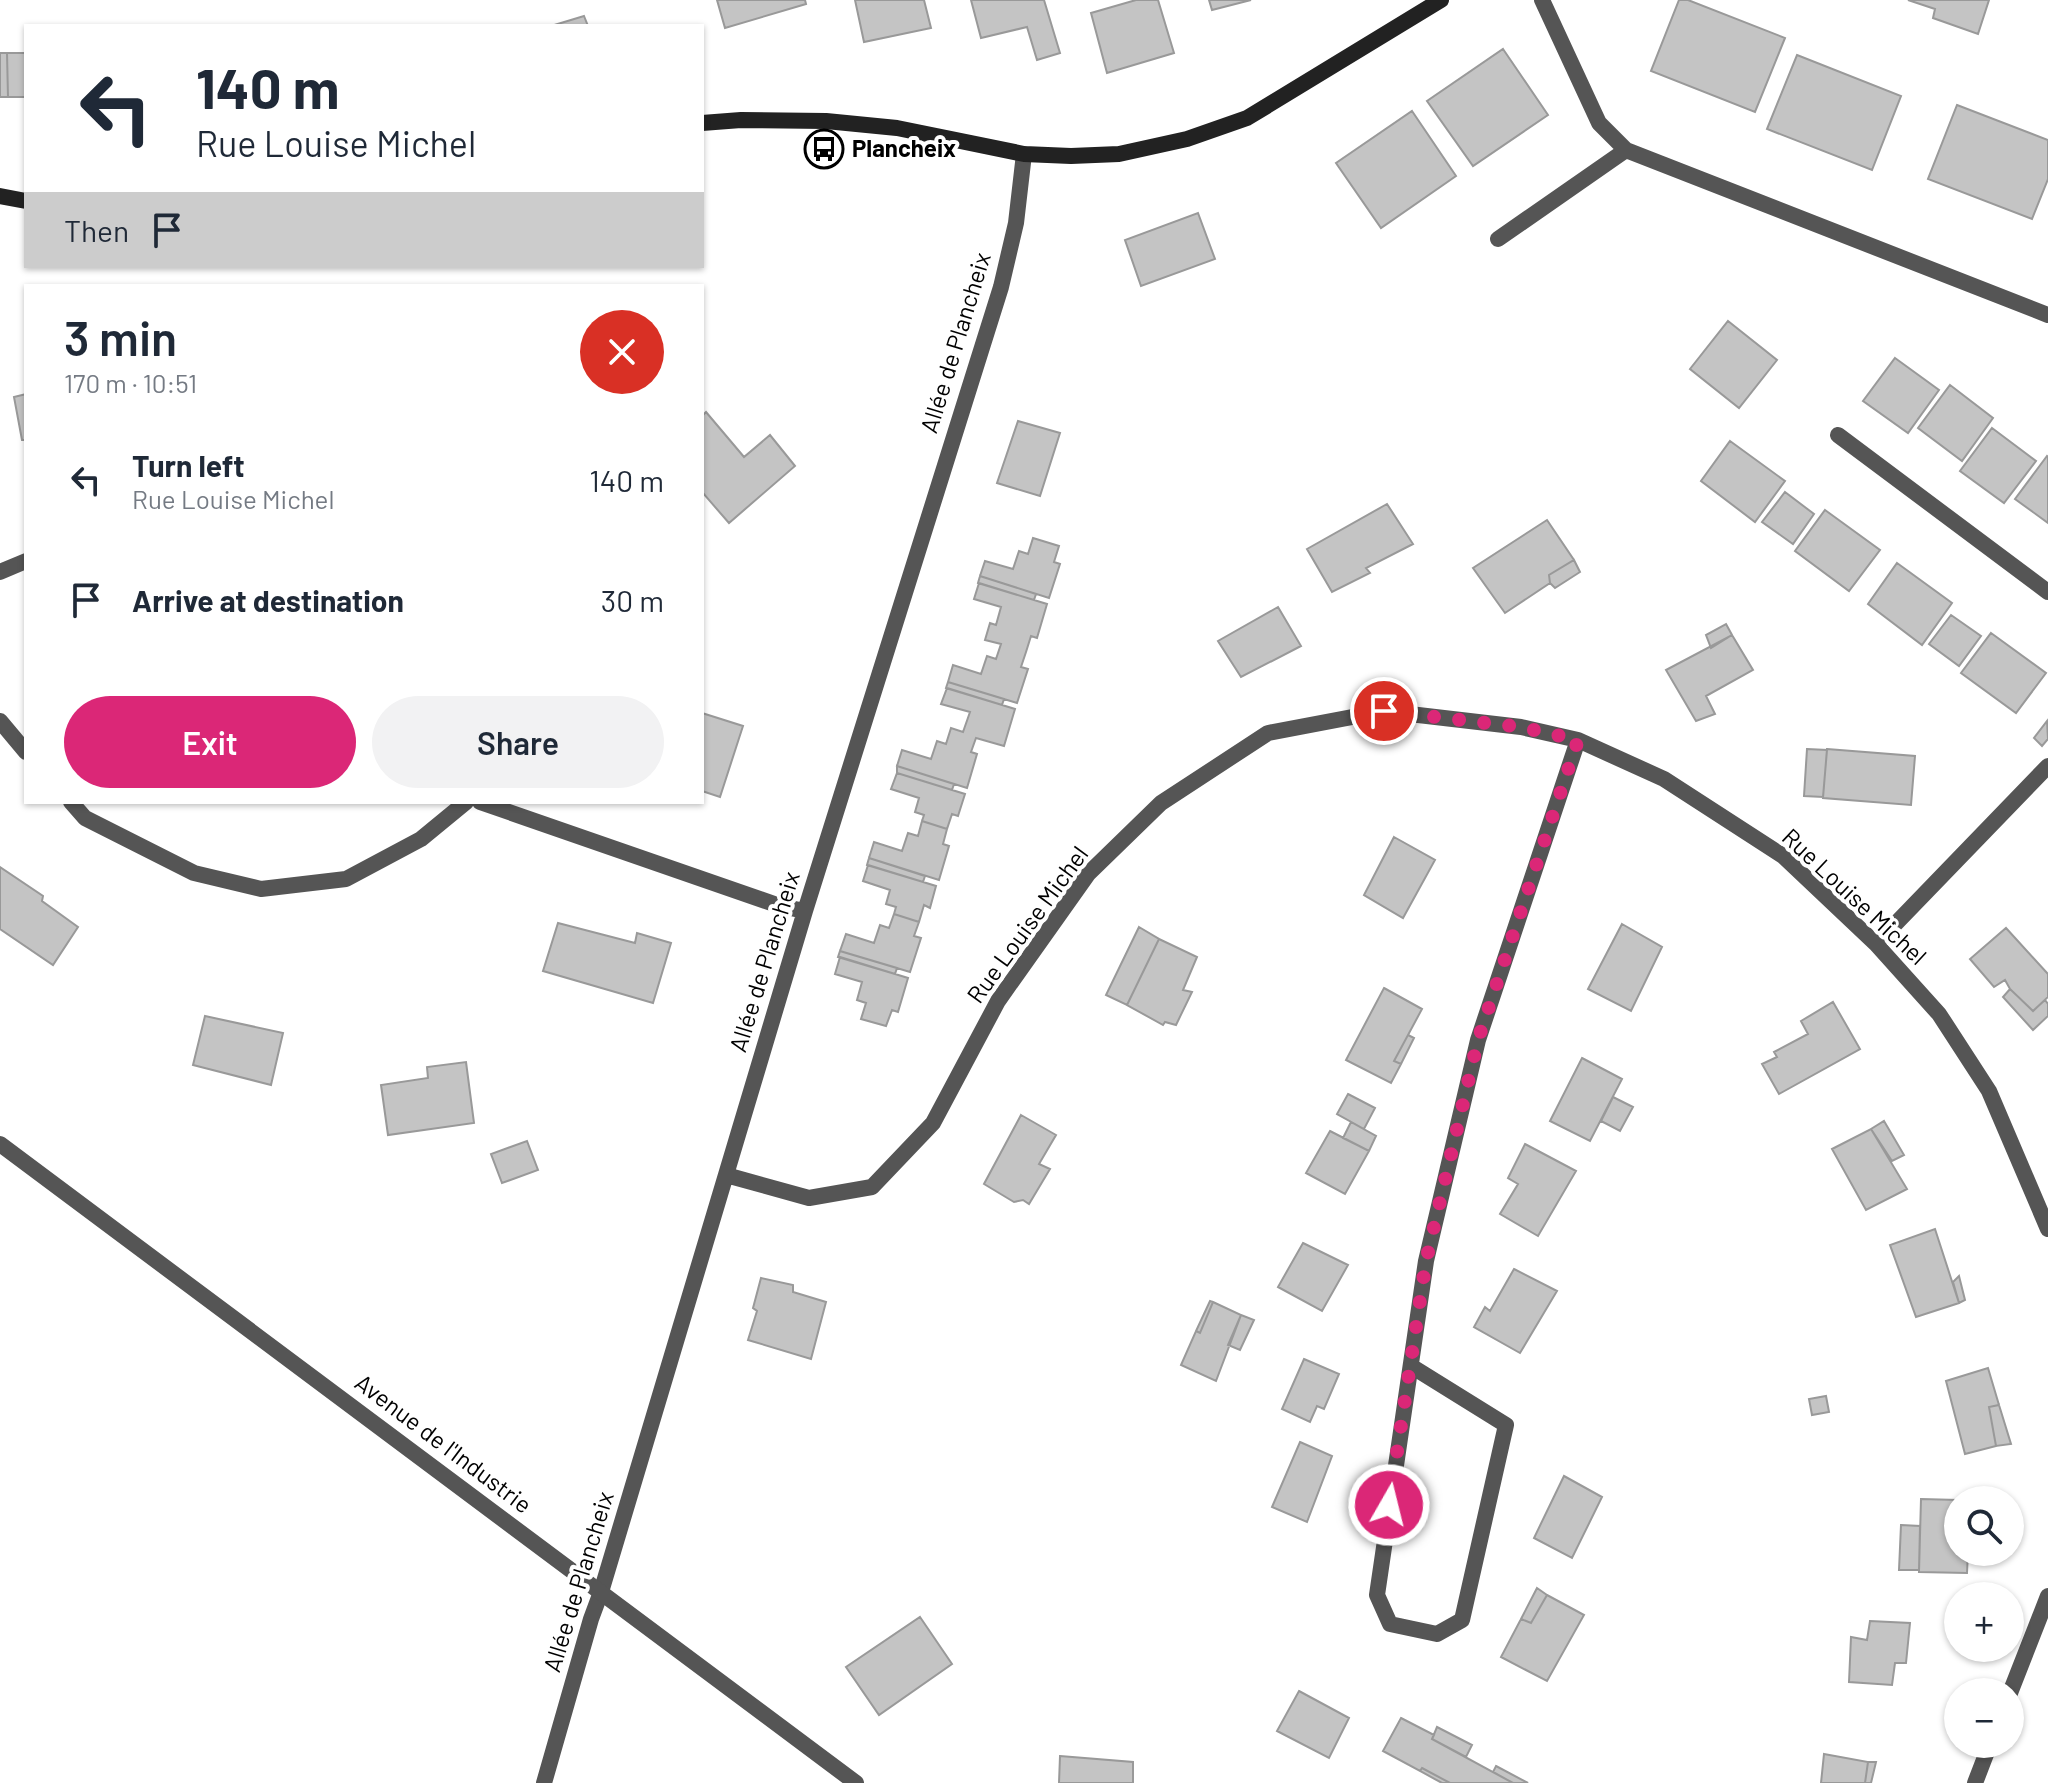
<!DOCTYPE html>
<meta charset="utf-8">
<style>
:root{--surface:#fff;--page:#f2f2f3;--text:#1f2937;--muted:#747a83;--accent:#db2777}
body{margin:0;font-family:Barlow,sans-serif;background:var(--page);color:var(--text);height:100vh;display:flex;flex-direction:column;font-size:30px;white-space:nowrap}
*{box-sizing:border-box;margin:0}
p{font-size:26px;color:var(--muted)}
.icon{flex:none;width:44px;height:44px;fill:none;stroke:currentColor;stroke-width:2;stroke-linecap:round;stroke-linejoin:round}
.map{position:relative;flex:1;overflow:hidden}
.details{position:absolute;left:24px;top:284px;width:680px;height:520px;display:flex;flex-direction:column;background:var(--surface);border-radius:0px;box-shadow:0 2px 6px #0004}
.details>*{flex:none}
.top-card{position:absolute;left:24px;top:24px;width:680px;height:244px;border-radius:0px;box-shadow:0 2px 6px #0004;background:#fff;color:var(--text);overflow:hidden}
.controls{position:absolute;left:1944px;top:1486px;display:grid;gap:16px}
.controls a{display:grid;place-items:center;width:80px;height:80px;border-radius:50%;background:var(--surface);box-shadow:0 2px 6px #0004;font-size:40px}
.pin{position:absolute;display:grid;place-items:center;width:68px;height:68px;color:#fff;margin:-34px;border:4px solid #fff;border-radius:50%;box-shadow:0 2px 8px #0007}
.me{position:absolute;width:88px;margin:-44px;rotate:8deg;stroke-linejoin:round;filter:drop-shadow(0 0 6px #0008)}
.turn{display:flex;align-items:center;gap:28px;height:168px;padding:0 40px;font-size:36px}
.turn .icon{width:104px;height:104px;stroke-width:2.5}
.turn b{display:block;font-size:56px;line-height:68px}
.then{display:flex;align-items:center;height:76px;padding:0 40px;background:#0003;gap:16px;font-size:30px}
.round{display:grid;place-items:center;flex:none;width:84px;height:84px;border-radius:42px;background:var(--page)}
.summary{display:flex;align-items:center;justify-content:space-between;height:136px;padding:0 40px}
h1{font-size:48px;font-weight:600;line-height:60px}
.button{display:flex;gap:16px;margin-top:auto;padding:16px 40px}
.button a{flex:1;height:92px;border-radius:48px;background:var(--accent);color:#fff;font-size:32px;font-weight:600;line-height:92px;text-align:center}
.button a+a{background:var(--page);color:var(--text)}
ul{padding:0;list-style:none}
li{display:flex;align-items:center;gap:24px;height:120px;padding:0 40px}
li div{flex:1}
li b{display:block;font-size:30px}
li em{font-style:normal}
.map>svg:first-child{display:block}
.building{fill:#c4c4c4;stroke:#999;stroke-width:2}
.lines{fill:none;stroke-linecap:round;stroke-linejoin:round}
.service{stroke:#555;stroke-width:16}
.minor{stroke:#555;stroke-width:16}
.tertiary{stroke:#555;stroke-width:16}
.secondary{stroke:#222;stroke-width:16}
.route{stroke:#db2777;stroke-width:14;stroke-dasharray:0 25.2}
.labels{text-anchor:middle;stroke-width:8;stroke-linejoin:round;paint-order:stroke}
.poi-label{font-size:24px;font-weight:bold;fill:#000;stroke:#fff;text-anchor:start}
.street-label{font-size:24px;fill:#000;stroke:#fff}
</style>
<div class="map">
<svg width="2048" height="1783" viewBox="0 0 2048 1783">
<rect width="100%" height="100%" fill="#fff"/>
<path class="building" d="M717 0H805L806 4 725 28Z
M855 0H924L931 28 864 42Z
M971 0H1044L1060 53 1037 60 1027 27 981 38Z
M1136 0H1158L1174 53 1107 73 1091 13Z
M1209 0H1251L1212 10Z
M1679 0H1688L1785 38 1755 112 1651 71Z
M1908 0H1989L1978 34 1933 18 1935 9Z
M584 16 588 26H551Z
M1503 49 1548 115 1473 166 1427 101Z
M0 53H7L8 97H0Z
M7 53H26V97H8Z
M1797 55 1901 96 1872 170 1767 129Z
M1957 105 2048 140V179L2032 219 1928 179Z
M1412 111 1456 176 1381 228 1336 163Z
M1198 213 1215 259 1141 286 1125 240Z
M1728 321 1777 360 1739 408 1690 369Z
M1895 358 1939 390 1908 433 1863 401Z
M1950 385 1993 418 1962 461 1918 428Z
M26 394V440H22L14 397Z
M706 412 744 457 770 435 795 466 729 523 702 492V416Z
M1018 421 1060 433 1040 496 997 483Z
M1992 428 2036 461 2004 503 1960 471Z
M1730 441 1785 481 1755 522 1701 481Z
M2047 456 2048 457V523L2015 499Z
M1785 492 1814 514 1793 544 1762 522Z
M1387 504 1413 544 1366 568 1370 573 1332 592 1307 549Z
M1825 510 1880 550 1849 591 1795 551Z
M1547 520 1574 560 1549 575 1550 583 1505 613 1473 568Z
M1033 538 1059 546 1054 562 1060 564 1049 598 980 576 985 561 1013 569 1019 551 1028 554Z
M1574 560 1580 572 1555 588 1550 583 1549 575Z
M1897 563 1952 603 1922 645 1868 604Z
M980 576 1036 594 1034 600 978 583Z
M979 583 1047 604 1037 638 1031 636 1026 652 1021 667 1028 669 1017 703 948 682 953 665 981 674 987 656 996 659 1001 644 985 640 990 623 996 625 1001 607 974 599Z
M1278 607 1301 646 1241 677 1218 641Z
M1951 615 1981 636 1959 666 1929 644Z
M1726 624 1732 635 1711 648 1706 635Z
M1991 633 2046 673 2016 713 1961 673Z
M1732 635 1753 670 1706 696 1715 714 1696 721 1666 670Z
M948 682 1004 699 1002 705 946 688Z
M947 688 1015 709 1004 746 976 738 971 752 977 754 967 788 897 766 902 750 931 759 937 741 946 744 951 728 963 732 970 712 941 704Z
M702 713 743 726 720 797 702 791Z
M2047 721 2048 739 2042 746 2034 738Z
M1807 749 1827 750 1823 797 1804 796Z
M1827 749 1915 756 1911 805 1823 798Z
M897 766 954 784 952 790 897 773Z
M897 773 965 794 958 816 952 814 947 829 922 821 924 815 915 812 919 798 891 789Z
M922 821 947 829 943 844 949 846 939 880 869 858 874 842 902 851 908 833 918 836Z
M1394 837 1435 860 1403 918 1364 895Z
M869 858 925 876 923 882 867 865Z
M868 865 936 886 930 908 924 905 919 922 894 914 896 907 886 904 890 890 863 881Z
M0 867 43 896 42 901 78 927 53 965 0 929Z
M894 914 919 922 914 936 921 938 910 972 840 951 846 934 874 943 880 925 889 928Z
M558 923 635 943 637 933 671 943 653 1003 543 971Z
M1622 924 1662 947 1631 1011 1588 989Z
M1139 927 1159 939 1127 1005 1106 995Z
M2006 928 2048 974V997L2033 1011 2010 989 2005 980 1994 987 1970 959Z
M1159 939 1197 957 1183 990 1192 992 1176 1025 1165 1022 1163 1025 1127 1005Z
M840 951 897 968 895 974 838 957Z
M840 957 908 978 898 1012 892 1010 886 1026 861 1019 866 1003 857 1000 862 982 835 974Z
M1384 988 1422 1009 1394 1061 1401 1064 1391 1083 1346 1060Z
M2010 989 2033 1011 2045 1000 2048 1004V1016L2033 1030 2003 997Z
M1833 1002 1860 1049 1779 1094 1762 1064 1777 1057 1774 1052 1808 1034 1801 1021Z
M205 1016 283 1033 271 1085 193 1065Z
M1408 1035 1414 1038 1401 1064 1394 1061Z
M1582 1058 1622 1079 1590 1141 1550 1121Z
M466 1062 474 1123 388 1135 381 1085 428 1078 427 1067Z
M1348 1094 1375 1108 1364 1129 1337 1114Z
M1613 1097 1633 1107 1620 1131 1601 1121Z
M1021 1115 1056 1135 1039 1164 1050 1169 1029 1204 1023 1200 1014 1202 984 1184Z
M1884 1121 1904 1155 1892 1161 1871 1129Z
M1351 1122 1376 1136 1369 1151 1343 1138Z
M1871 1129 1907 1189 1866 1210 1832 1149Z
M1330 1131 1369 1151 1345 1194 1306 1173Z
M527 1141 538 1170 502 1183 491 1154Z
M1525 1144 1576 1171 1538 1236 1500 1214 1518 1184 1508 1178Z
M1935 1229 1959 1303 1916 1317 1890 1245Z
M1303 1243 1348 1265 1322 1311 1278 1287Z
M1514 1269 1557 1291 1520 1353 1474 1327 1485 1307 1490 1311Z
M1959 1276 1965 1300 1959 1303 1953 1282Z
M761 1278 793 1285V1292L826 1302 811 1359 748 1340 757 1311 753 1308Z
M1210 1301 1213 1302 1200 1333 1196 1331Z
M1213 1302 1241 1315 1216 1381 1181 1365 1196 1331 1200 1333Z
M1241 1315 1254 1320 1240 1350 1228 1345Z
M1304 1359 1339 1374 1324 1409 1317 1406 1310 1422 1282 1409Z
M1988 1368 1999 1405 1989 1407 1996 1446 1965 1454 1946 1381Z
M1826 1396 1829 1412 1812 1415 1809 1399Z
M1999 1405 2011 1444 1996 1446 1989 1407Z
M1300 1442 1332 1456 1307 1522 1272 1507Z
M1564 1476 1602 1497 1572 1558 1534 1538Z
M1921 1499 1958 1500V1552H1968L1967 1573 1919 1572Z
M1901 1525 1920 1526 1919 1570H1899Z
M1537 1588 1547 1595 1531 1623 1521 1619Z
M1547 1595 1584 1615 1547 1681 1501 1657 1521 1619 1531 1623Z
M920 1617 952 1664 879 1715 846 1667Z
M1870 1621 1910 1623 1906 1663H1895L1892 1685 1849 1682 1851 1637 1867 1640Z
M1299 1691 1349 1718 1329 1758 1277 1731Z
M1401 1718 1434 1735 1432 1739 1513 1783H1450L1422 1768 1420 1771 1383 1751Z
M1437 1727 1472 1745 1466 1757 1432 1739Z
M1824 1754 1868 1762 1865 1783H1821Z
M1060 1756 1133 1762V1783H1059Z
M1868 1762H1876L1871 1783H1865Z
M1496 1766 1528 1783H1513L1493 1772Z
M1422 1768 1450 1783H1442L1420 1771Z"/>
<g class="lines">
<path class="service" d="M544 1783 591 1619 601 1592"/>
<path class="minor" d="M1542 0 1599 123 1626 150 2048 315
M1498 239 1626 150
M1838 435 2048 592
M0 572 26 561
M0 721 26 752
M71 802 85 818 194 873 261 889 346 879 421 839 466 802
M480 802 780 906 805 911
M1876 944 2048 766
M726 1175 809 1198 872 1187 933 1123 998 1001 1088 874 1161 803 1268 733 1384 711 1521 727 1578 740 1664 779 1783 856 1876 944 1939 1014 1989 1091 2048 1229
M1411 1366 1506 1425 1462 1620 1437 1634 1390 1624 1377 1595 1426 1261 1478 1040 1578 740
M601 1592 805 911 1001 287 1016 223 1024 154
M2010 1693 2048 1596
M1975 1783 1990 1744"/>
<path class="tertiary" d="M0 1144 856 1783"/>
<path class="secondary" d="M702 123 741 120 826 121 897 128 1024 154 1071 156 1119 154 1187 139 1247 118 1441 0
M0 196 26 201"/>
</g>
<g class="lines">
<path class="route" d="M1384 711 1521 727 1578 740 1478 1040 1426 1261 1389 1505"/>
</g>
<defs>
<g id="bus-ring" transform="scale(2)"><circle r="9.5" fill="#fff" stroke="#000" stroke-width="1.5"/><path d="M-5-6H5V4H4V6H2V4H-2V6H-4V4H-5ZM-3.5-4V0h7V-4ZM-3.5 1.2v1.5H-2V1.2ZM2 1.2v1.5H3.5V1.2Z" fill="#000"/></g>
</defs>
<g fill-rule="evenodd">
<use href="#bus-ring" x="824" y="149"/>
</g>
<g class="labels">
<g class="poi-label">
<text x="852" y="157">Plancheix</text>
</g>
<g class="street-label">
<text transform="translate(956 343) rotate(-73)" y="8">Allée de Plancheix</text>
<text transform="translate(1854 897) rotate(43)" y="8">Rue Louise Michel</text>
<text transform="translate(1028 925) rotate(-54)" y="8">Rue Louise Michel</text>
<text transform="translate(765 962) rotate(-73)" y="8">Allée de Plancheix</text>
<text transform="translate(443 1444) rotate(37)" y="8">Avenue de l'Industrie</text>
<text transform="translate(579 1582) rotate(-73)" y="8">Allée de Plancheix</text>
</g>
</g>
</svg>
<div class="controls">
<a><svg class="icon" aria-label="search" viewBox="0 0 24 24"><circle cx="10" cy="10" r="6"/><path d="M15 15l6 6"/></svg></a>
<a>+</a>
<a>−</a>
</div>
<div class="pin" style="left:1384px;top:711px;background:#d93025"><svg class="icon" aria-label="arrive" viewBox="0 0 24 24"><path d="M6 21V4h12l-3 4 3 4H6"/></svg></div>
<svg class="me" style="left:1389px;top:1505px" viewBox="-20 -20 40 40"><circle r="17" fill="#db2777" stroke="#fff" stroke-width="3"/><path d="M0-11L8 9 0 5-8 9z" fill="#fff"/></svg>
<div class="top-card">
<div class="turn"><svg class="icon" aria-label="left" viewBox="0 0 24 24"><path d="M17 20v-9H6M10 6l-5 5 5 5"/></svg><div><b>140 m</b>Rue Louise Michel</div></div>
<div class="then">Then<svg class="icon" aria-label="arrive" viewBox="0 0 24 24"><path d="M6 21V4h12l-3 4 3 4H6"/></svg></div>
</div>
<section class="details">
<div class="summary"><div><h1>3 min</h1><p>170 m · 10:51</p></div><a class="round" style="background:#d93025;color:#fff"><svg class="icon" aria-label="close" viewBox="0 0 24 24"><path d="M6 6l12 12M18 6L6 18"/></svg></a></div>
<ul>
<li><svg class="icon" aria-label="left" viewBox="0 0 24 24"><path d="M17 20v-9H6M10 6l-5 5 5 5"/></svg><div><b>Turn left</b><p>Rue Louise Michel</p></div><em>140 m</em></li>
<li><svg class="icon" aria-label="arrive" viewBox="0 0 24 24"><path d="M6 21V4h12l-3 4 3 4H6"/></svg><div><b>Arrive at destination</b></div><em>30 m</em></li>
</ul>
<div class="button"><a>Exit</a><a>Share</a></div>
</section>
</div>
